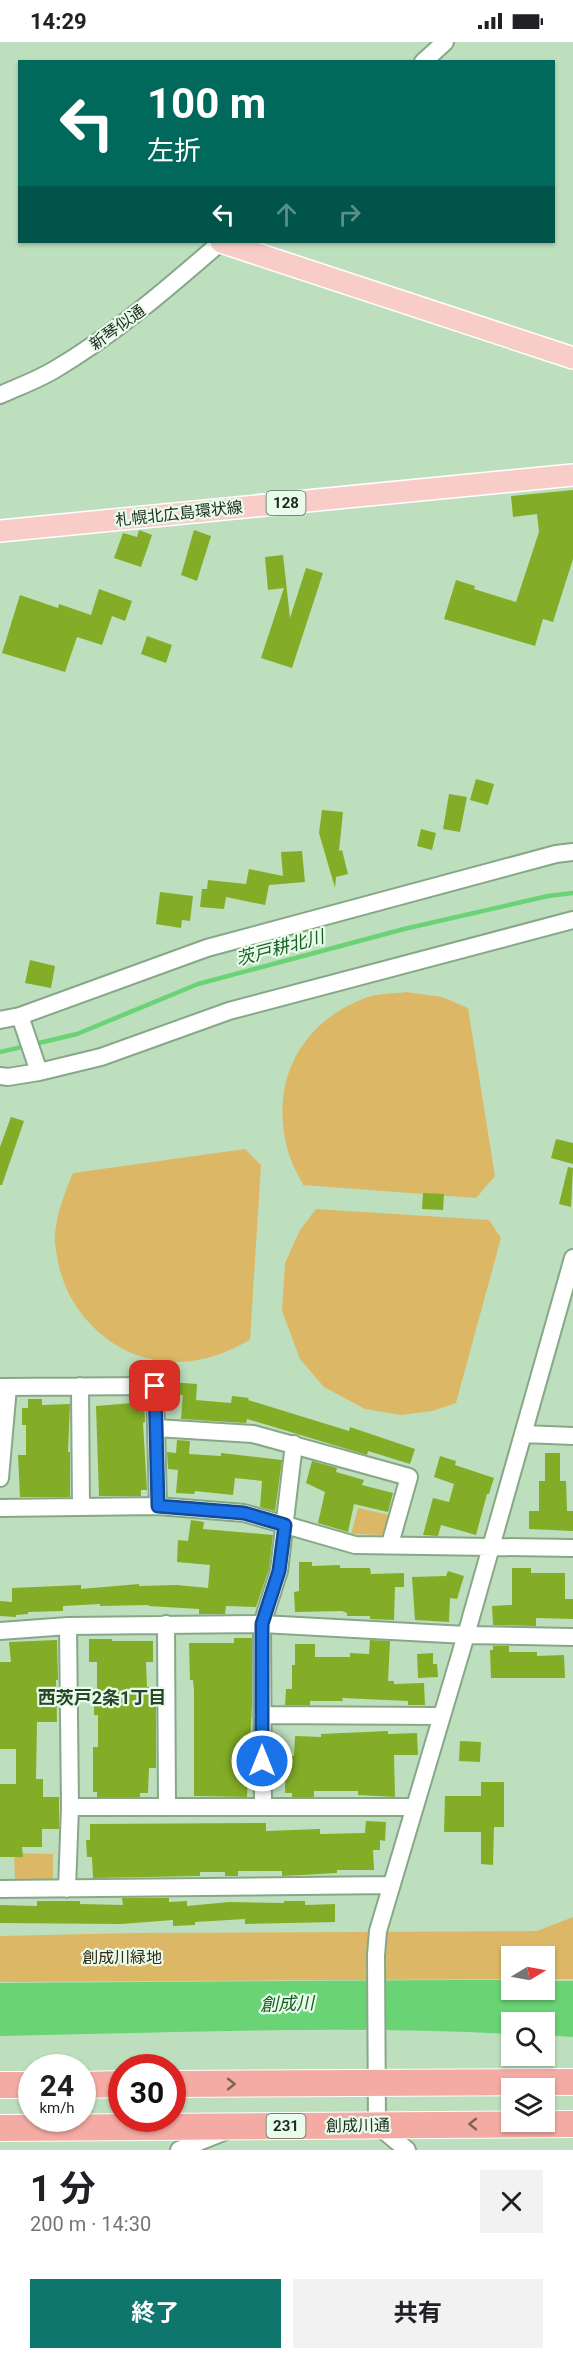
<!DOCTYPE html>
<html lang="ja">
<meta charset="utf-8">
<style>
:root{--surface:#fff;--page:#f2f2f2;--text:#202124;--muted:#757577;--accent:#0f766e}
body{margin:0;font-family:Roboto,"Noto Sans JP",sans-serif;background:var(--page);color:var(--text);height:100vh;display:flex;flex-direction:column;font-size:22px;white-space:nowrap}
*{box-sizing:border-box;margin:0}
p{font-size:20px;color:var(--muted)}
.icon{flex:none;width:33px;height:33px;fill:none;stroke:currentColor;stroke-width:2;stroke-linecap:round;stroke-linejoin:round}
.map{position:relative;height:2108px;overflow:hidden}
.side{display:flex;flex-direction:column;background:var(--surface);flex:1}
.side>*{flex:none}
.top-card{position:absolute;left:18px;top:18px;width:537px;height:183px;border-radius:0px;box-shadow:0 2px 4px #0004;background:#00695c;color:#fff;overflow:hidden}
.needle{width:39px;rotate:80deg}
.buttons{position:absolute;left:501px;top:1904px;display:grid;gap:12px}
.buttons a{display:grid;place-items:center;width:54px;height:54px;border-radius:0px;background:var(--surface);box-shadow:0 2px 4px #0004;font-size:30px}
.speed{position:absolute;left:18px;top:2012px;display:flex;gap:12px;font-size:30px;font-weight:700;text-align:center}
.speed>*{display:grid;place-content:center;width:78px;height:78px;border-radius:50%;background:var(--surface);box-shadow:0 2px 4px #0004;line-height:1}
.speed small{font-size:15px;font-weight:400}
.speed .limit{border:9px solid #d22;background:#fff;color:#111}
.pin{position:absolute;display:grid;place-items:center;width:51px;height:51px;color:#fff;margin:-26px;border-radius:12px;box-shadow:0 3px 9px #0006}
.me{position:absolute;width:66px;margin:-33px;rotate:0deg;stroke-linejoin:round;filter:drop-shadow(0 0 4px #0008)}
.turn{display:flex;align-items:center;gap:21px;height:126px;padding:0 30px;font-size:27px}
.turn .icon{width:78px;height:78px;stroke-width:2.5}
.turn b{display:block;font-size:42px;line-height:51px}
.lanes{display:flex;align-items:center;height:57px;padding:0 30px;background:#0003;justify-content:center;gap:30px;direction:ltr}
.lanes .off{opacity:.35}
.round{display:grid;place-items:center;flex:none;width:63px;height:63px;border-radius:0px;background:var(--page)}
.head{display:flex;align-items:center;justify-content:space-between;height:102px;padding:0 30px}
h1{font-size:36px;font-weight:700;line-height:45px}
.button{display:flex;gap:12px;margin-top:auto;padding:12px 30px}
.button a{flex:1;height:69px;border-radius:0px;background:var(--accent);color:#fff;font-size:24px;font-weight:700;line-height:69px;text-align:center}
.button a+a{background:var(--page);color:var(--text)}
.status{display:flex;justify-content:space-between;align-items:center;height:42px;padding:0 30px;background:var(--surface);direction:ltr}
.status svg{height:16px;fill:currentColor}
.map>svg:first-child{display:block}
.green{fill:#dcb866}
.water{fill:#6ad375}
.lines{fill:none;stroke-linecap:round;stroke-linejoin:round}
.stream{stroke:#6ad375;stroke-width:4.5}
.building{fill:#83ad26}
.minor-casing{stroke:#87a888;stroke-width:20}
.major-casing{stroke:#fff;stroke-width:24}
.highway-casing{stroke:#fff;stroke-width:28}
.minor{stroke:#fff;stroke-width:16}
.major{stroke:#f8cdc8;stroke-width:21}
.highway{stroke:#f4aba3;stroke-width:26}
.oneway{stroke:#7e655a}
.route-casing{stroke:#114b97;stroke-width:15}
.route{stroke:#1a73e8;stroke-width:10}
.labels{text-anchor:middle;stroke-width:4.5;stroke-linejoin:round;paint-order:stroke}
.shield{fill:#e9fbea;stroke:#5b695c;stroke-width:1.5}
.shield-label{font-size:15px;font-weight:bold;fill:#1e2b1f}
.street-label{font-size:16px;fill:#1e2b1f;stroke:#e9fbea}
.park-label{font-size:16px;fill:#342a14;stroke:#e9fbea}
.water-label{font-size:18px;font-style:italic;fill:#165f23;stroke:#e9fbea}
.neighbourhood-label{font-size:18px;font-weight:bold;fill:#28452a;stroke:#e9fbea}
</style>
<div class="status"><b>14:29</b><svg viewBox="0 0 49 12"><path d="M0 12V9h3v3zM5 12V6h3v6zM10 12V3h3v9zM15 12V0h3v12zM26 1h20v11H26zM47 4h2v5h-2z"/></svg></div>
<div class="map">
<svg width="573" height="2108" viewBox="0 0 573 2108">
<rect width="100%" height="100%" fill="#bddfbe"/>
<path class="green" d="M406 950 442 955 468 966 495 1134 476 1156 303 1143C298 1132 291 1121 288 1109 269 1042 299 981 365 956 377 951 393 952 406 950Z
M245 1107 261 1123 250 1298C223 1313 195 1323 163 1319 109 1314 64 1266 57 1214 56 1207 54 1199 55 1192 57 1170 65 1150 73 1131Z
M316 1167 489 1178 501 1196 456 1361 432 1369 401 1373 365 1367 324 1345 300 1317 282 1269 285 1221 300 1188Z
M358 1466 389 1473 382 1493 351 1492Z
M14 1811 53 1812V1841L15 1840Z
M573 1875V1937H545L544 1914H512L511 1937 0 1940V1894L135 1891 537 1889Z"/>
<path class="water" d="M457 1938H511L512 1947H544L545 1939H573V1995L545 1993 544 1980H512L511 1992C341 1983 170 1991 0 1994V1941Z"/>
<g class="lines">
<path class="stream" d="M0 1010 77 992 198 942 404 887 548 854 573 851"/>
</g>
<path class="building" d="M573 448V517L553 580 543 577 535 604 444 577 456 538 475 544 474 547 516 560 539 490 537 472 513 475 511 454Z
M139 488 152 493 141 525 114 516 123 491 137 495Z
M194 488 211 494 197 539 181 533Z
M283 513 290 576 306 526 323 531 292 626 261 616 284 546 268 548 265 515Z
M99 547 132 559 125 579 112 574 102 603 77 595 65 630 2 611 20 553 58 566 59 562 91 573Z
M147 594 172 603 166 621 141 612Z
M476 737 494 742 488 763 470 758Z
M449 752 467 755 460 790 443 787Z
M322 768 343 770 339 809 342 808 348 832 336 835 335 846 319 791Z
M421 787 436 791 432 808 417 804Z
M302 809 305 840 269 843 265 863 226 855 224 867 200 865 202 847H207L208 838 246 842 249 827 283 834 281 810Z
M160 850 193 854 190 879 182 878 181 886 156 882Z
M30 918 55 924 51 946 25 941Z
M11 1075 24 1079 2 1143H0V1105Z
M556 1097 573 1101V1122L551 1116Z
M568 1125 573 1126 571 1165 559 1162Z
M423 1151 444 1152 443 1168 422 1167Z
M168 1340 197 1342 196 1358 231 1361 232 1354 249 1356 248 1358 349 1389 350 1385 415 1407 410 1422 368 1409 367 1413 247 1377 246 1381 181 1377 183 1353 167 1352Z
M28 1357H42V1363L70 1362 68 1410H70V1455H20L18 1413H26V1383H22V1366H28Z
M144 1360 145 1380 143 1381 147 1448H141V1454H99L96 1364Z
M177 1398 190 1399 189 1412 221 1414V1411L282 1418 275 1469 260 1465 262 1439 235 1436 233 1453 195 1449 194 1452 176 1451 178 1428 168 1427 167 1410 176 1411Z
M545 1411H560V1439H566L567 1469H573V1489L529 1487V1469H539V1439H545Z
M440 1414 456 1419 455 1423 494 1436 489 1452H487L476 1493 441 1483 438 1494 423 1493 433 1456 449 1460 454 1442 434 1435Z
M312 1419 337 1426 336 1430 364 1438 362 1443 393 1451 388 1470 354 1462 348 1490 318 1481 325 1450 306 1441Z
M191 1478 204 1480 203 1487 273 1493 269 1527 256 1565 226 1564 225 1572H199V1567L149 1564 148 1563 100 1564V1562L63 1564V1569L28 1570V1572L16 1573V1575L0 1574V1559L12 1560V1546L81 1543V1547L139 1542V1544L177 1543 208 1546 210 1523 177 1520 178 1498 188 1499Z
M299 1520H312V1524L340 1523V1526H370L371 1532 404 1531V1545H395L394 1578 370 1577V1574H347V1571L342 1569 295 1570 294 1550 299 1549Z
M512 1526H531V1531H565V1557H573V1577L536 1576V1584L493 1583 492 1564 512 1563Z
M448 1529 464 1534 457 1557 450 1556 449 1580 415 1578 412 1535 446 1534Z
M234 1596H252V1664L249 1721 252 1722V1735L248 1734 247 1755 194 1754V1649L193 1638H190L189 1601H234Z
M89 1597H112V1599H153V1620H146L147 1645H156V1726H149L148 1751H140V1755H97V1750H93V1705H98V1673H94V1655H97V1620H89Z
M57 1598 58 1638H56L57 1680H37L36 1737H43V1755H59V1787H42V1805H22L23 1815H0V1742H16V1707H0V1620H11L9 1600Z
M370 1598 390 1599 388 1639H394V1642L424 1641 425 1663H408V1659L342 1656 343 1659H310V1663H285L286 1647H292V1623H295V1602H315V1615H350V1611L369 1612Z
M493 1604H509V1610H537V1614L564 1613 565 1636H491L490 1608H493Z
M433 1611V1622H437L438 1635 418 1636 417 1612Z
M388 1689V1692L417 1691 418 1713H394L395 1755 358 1753V1749H314V1755H292V1751H285V1731H290V1714H294L295 1694 321 1695V1692Z
M460 1699 481 1700 480 1720 459 1719Z
M481 1740H504V1785H494L493 1823 481 1822V1790H444L445 1754H481Z
M366 1779 386 1780 385 1799 380 1798V1808H373L374 1828H337V1831L303 1833 282 1834V1829H238V1834H225V1830H200V1834L93 1836 92 1815H87L86 1798H90V1782L266 1781V1789L320 1787V1792L365 1791Z
M122 1856H169V1860L187 1859V1864L229 1860 284 1861V1859H305V1863L335 1862V1880L245 1882V1877L195 1880V1883L173 1884V1878L121 1882 0 1881V1863L37 1864V1859H80V1862L123 1863Z"/>
<g class="lines">
<g class="minor-casing">
<path id="minor" d="M423 20 445 0
M0 353C18 345 37 338 54 328 115 292 168 246 221 200
M20 974 39 1030
M0 978 20 974 207 906 556 812 573 810
M0 1034 8 1035 39 1030 101 1015 229 969 573 878
M80 1344 81 1465
M0 1345 155 1344 158 1464 0 1466
M156 1386 253 1392 409 1435 390 1502
M523 1392 573 1394
M0 1436 8 1345
M158 1464 244 1471 355 1503 573 1506
M166 1582 167 1765
M0 1589 68 1584 262 1582 466 1593 573 1595
M262 1673 441 1674
M70 1765H414
M263 1765 262 1582 279 1529 294 1402
M0 1847 391 1843
M67 1847 70 1765 68 1584
M179 2108 226 2089
M407 2108 377 2083 376 1913 378 1889 466 1593 573 1216"/>
</g>
<g class="major-casing">
<path id="major" d="M221 200 573 316
M0 489 573 433"/>
</g>
<g class="highway-casing">
<path id="highway" d="M172 2042 573 2040
M0 2043H32
M82 2043 122 2042
M0 2086 573 2082"/>
</g>
<use href="#minor" class="minor"/>
<use href="#major" class="major"/>
<use href="#highway" class="highway"/>
</g>
<defs><path id="oneway-chevron" d="M-2-3.5L2.5 0L-2 3.5" fill="none" stroke-width="1.6" stroke-linecap="round" stroke-linejoin="round" transform="scale(1.5)"/></defs>
<g class="oneway">
<use href="#oneway-chevron" transform="translate(231 2042)"/>
<use href="#oneway-chevron" transform="translate(473 2082) rotate(180)"/>
</g>
<g class="lines">
<g class="route-casing">
<path id="route" d="M155 1344 158 1464 244 1471 285 1483 279 1529 262 1582V1719"/>
</g>
<use href="#route" class="route"/>
</g>
<g class="labels">
<g class="shield">
<rect x="266.5" y="449" width="39" height="24" rx="4.5"/>
<rect x="266.5" y="2072" width="39" height="24" rx="4.5"/>
</g>
<g class="shield-label">
<text x="286" y="466">128</text>
<text x="286" y="2089">231</text>
</g>
<g class="street-label">
<text transform="translate(117 285) rotate(-36)" y="6">新琴似通</text>
<text transform="translate(179 471) rotate(-6)" y="6">札幌北広島環状線</text>
<text transform="translate(358 2083) rotate(-1)" y="6">創成川通</text>
</g>
<g class="park-label">
<text x="122" y="1921">創成川緑地</text>
</g>
<g class="water-label">
<text transform="translate(280 906) rotate(-15)" y="6">茨戸耕北川</text>
<text transform="translate(287 1962) rotate(-2)" y="6">創成川</text>
</g>
<g class="neighbourhood-label">
<text x="102" y="1662">西茨戸2条1丁目</text>
</g>
</g>
</svg>
<div class="buttons">
<a><svg class="needle" viewBox="-14 -14 28 28"><path d="M0-13l5 13h-10z" fill="#e53935"/><path d="M0 13l5-13h-10z" fill="#757577"/></svg></a>
<a><svg class="icon" aria-label="search" viewBox="0 0 24 24"><circle cx="10" cy="10" r="6"/><path d="M15 15l6 6"/></svg></a>
<a><svg class="icon" aria-label="layers" viewBox="0 0 24 24"><path d="M12 4l9 5-9 5-9-5zM3 14l9 5 9-5"/></svg></a>
</div>
<div class="speed"><div>24<small>km/h</small></div><div class="limit">30</div></div>
<div class="pin" style="left:155px;top:1344px;background:#d93025"><svg class="icon" aria-label="arrive" viewBox="0 0 24 24"><path d="M6 21V4h12l-3 4 3 4H6"/></svg></div>
<svg class="me" style="left:262px;top:1719px" viewBox="-20 -20 40 40"><circle r="17" fill="#1a73e8" stroke="#fff" stroke-width="3"/><path d="M0-11L8 9 0 5-8 9z" fill="#fff"/></svg>
<div class="top-card">
<div class="turn"><svg class="icon" aria-label="left" viewBox="0 0 24 24"><path d="M17 20v-9H6M10 6l-5 5 5 5"/></svg><div><b>100 m</b>左折</div></div>
<div class="lanes"><svg class="icon" aria-label="left" viewBox="0 0 24 24"><path d="M17 20v-9H6M10 6l-5 5 5 5"/></svg><svg class="icon off" aria-label="ahead" viewBox="0 0 24 24"><path d="M12 20V5M6 11l6-6 6 6"/></svg><svg class="icon off" aria-label="right" viewBox="0 0 24 24"><path d="M7 20v-9h11M14 6l5 5-5 5"/></svg></div>
</div>
</div>
<section class="side">
<div class="head"><div><h1>1 分</h1><p>200 m · 14:30</p></div><a class="round"><svg class="icon" aria-label="close" viewBox="0 0 24 24"><path d="M6 6l12 12M18 6L6 18"/></svg></a></div>
<div class="button"><a>終了</a><a>共有</a></div>
</section>
